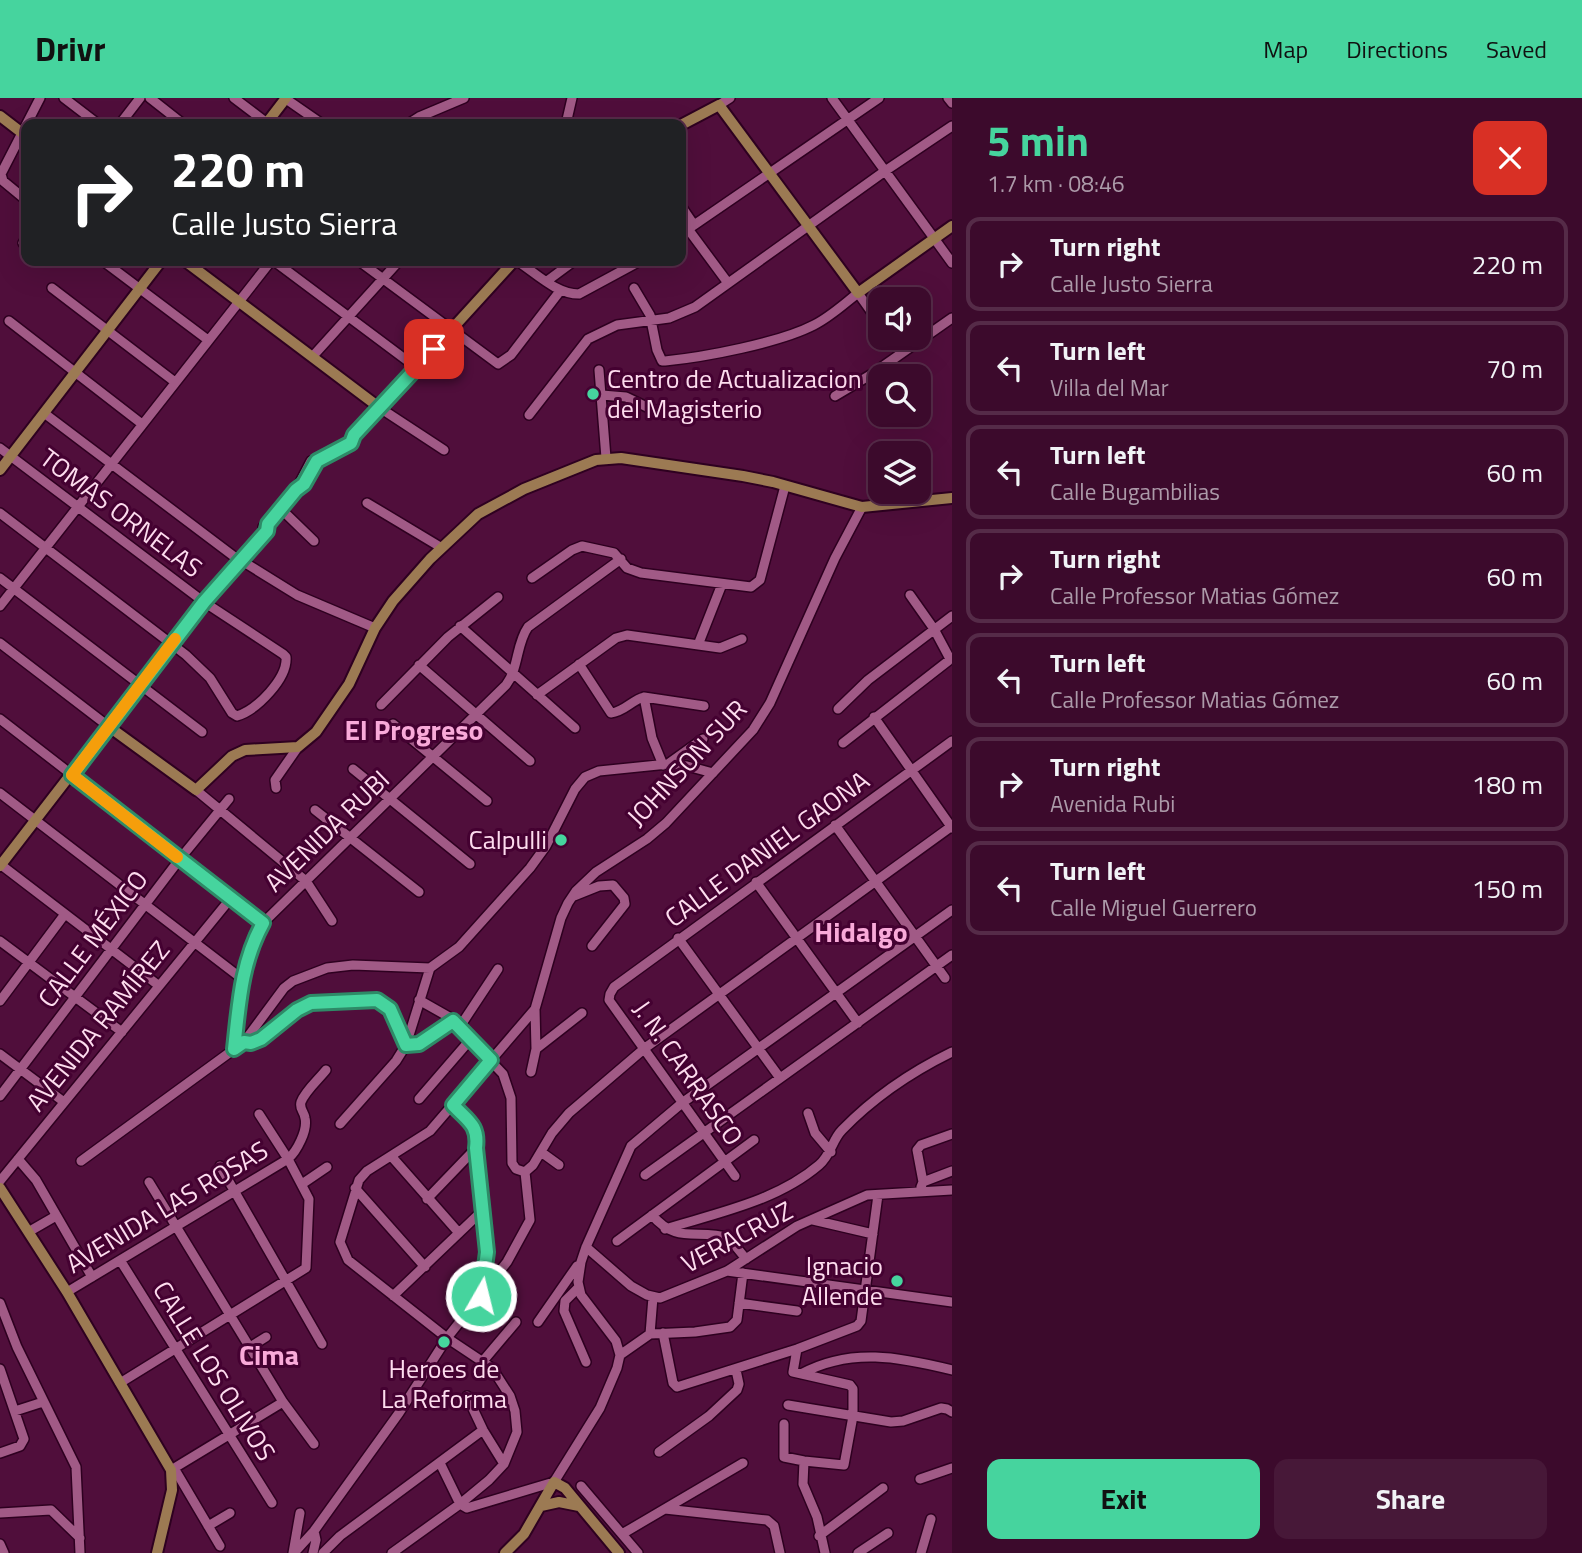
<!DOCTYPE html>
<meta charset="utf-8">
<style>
:root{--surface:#3c0a2c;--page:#471838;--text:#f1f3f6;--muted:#ac9aa9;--line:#552b48;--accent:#46d49e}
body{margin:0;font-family:"Titillium Web",sans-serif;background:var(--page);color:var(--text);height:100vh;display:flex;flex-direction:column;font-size:26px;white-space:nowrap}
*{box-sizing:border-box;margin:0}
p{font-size:23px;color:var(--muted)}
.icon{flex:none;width:38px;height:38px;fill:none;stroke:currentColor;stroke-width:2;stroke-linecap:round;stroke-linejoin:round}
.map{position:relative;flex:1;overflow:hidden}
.side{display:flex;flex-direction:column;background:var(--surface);width:630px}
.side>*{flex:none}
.guide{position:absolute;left:21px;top:21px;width:665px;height:147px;border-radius:14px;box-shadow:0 7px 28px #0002,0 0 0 2px var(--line);background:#202124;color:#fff;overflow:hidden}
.controls{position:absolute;left:868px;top:189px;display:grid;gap:14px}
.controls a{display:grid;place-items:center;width:63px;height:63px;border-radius:14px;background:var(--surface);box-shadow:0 7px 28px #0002,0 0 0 2px var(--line);font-size:35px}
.pin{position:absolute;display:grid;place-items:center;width:60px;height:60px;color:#fff;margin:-30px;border-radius:14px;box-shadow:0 4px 10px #0006}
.me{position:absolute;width:77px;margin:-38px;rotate:8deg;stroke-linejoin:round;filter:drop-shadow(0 0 5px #0008)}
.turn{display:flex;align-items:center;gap:24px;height:147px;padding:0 35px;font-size:32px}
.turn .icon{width:91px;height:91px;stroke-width:2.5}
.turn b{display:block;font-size:49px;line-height:60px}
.round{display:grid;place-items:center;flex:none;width:74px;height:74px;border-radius:14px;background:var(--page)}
.summary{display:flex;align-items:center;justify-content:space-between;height:119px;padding:0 35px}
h1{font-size:42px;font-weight:700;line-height:52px;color:var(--accent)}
.cta{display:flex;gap:14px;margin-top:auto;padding:14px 35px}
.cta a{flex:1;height:80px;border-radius:14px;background:var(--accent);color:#111;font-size:28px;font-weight:700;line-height:80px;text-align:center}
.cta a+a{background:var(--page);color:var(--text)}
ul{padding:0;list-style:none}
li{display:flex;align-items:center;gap:21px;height:94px;margin:0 14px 10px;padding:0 21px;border:4px solid var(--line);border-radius:14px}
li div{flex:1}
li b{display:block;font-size:26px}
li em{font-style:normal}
header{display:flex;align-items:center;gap:42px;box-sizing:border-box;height:98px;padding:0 35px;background:var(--accent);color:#111}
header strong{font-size:33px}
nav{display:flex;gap:38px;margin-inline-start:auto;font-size:24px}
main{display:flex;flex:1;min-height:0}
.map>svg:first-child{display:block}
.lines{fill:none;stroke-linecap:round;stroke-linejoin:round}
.minor-casing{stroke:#2e0020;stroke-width:12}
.major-casing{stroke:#2e0020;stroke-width:14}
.minor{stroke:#a15a86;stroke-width:9}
.major{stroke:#9c7a53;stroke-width:10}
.route-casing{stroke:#2e8a67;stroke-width:18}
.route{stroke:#46d49e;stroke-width:12}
.slow{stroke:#f59e0b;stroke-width:12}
.poi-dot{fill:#46d49e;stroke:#440131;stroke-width:2.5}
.labels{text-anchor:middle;stroke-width:6;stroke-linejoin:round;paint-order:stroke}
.poi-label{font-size:26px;fill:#fddcee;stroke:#440131;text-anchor:end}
.street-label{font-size:26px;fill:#fddcee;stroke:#440131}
.neighbourhood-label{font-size:28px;font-weight:bold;fill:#f9aad9;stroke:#440131}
</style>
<header>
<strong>Drivr</strong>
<nav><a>Map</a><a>Directions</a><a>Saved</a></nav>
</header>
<main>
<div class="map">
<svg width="952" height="1455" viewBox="0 0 952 1455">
<rect width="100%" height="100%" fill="#500e3b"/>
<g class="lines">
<g class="minor-casing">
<path id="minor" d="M64 0 98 26
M150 0 183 26
M234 0 267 25
M832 0 952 165
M948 0 952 5
M286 1 322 26
M719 7 730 0
M120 26 140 0
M408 26 419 19 464 0
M566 26 572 0
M26 102 3 83 1 76 40 0
M681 108 694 127
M688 131 728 185
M681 136 879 0
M23 145 26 140
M103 163 208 242
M274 163 417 270
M359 163 498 266 511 257 560 193
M517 163C536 175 556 196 579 196L640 163
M547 183 574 163
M52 190 175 284
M634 190 650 217 657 252 662 263H665C705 259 779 245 814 227 830 219 844 206 858 195L880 226
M9 223 142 326
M891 240 901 254
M313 258 399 163
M599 272 606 360
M602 297 626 299 653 312 690 315 716 313
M835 298 872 276 952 220
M44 315 236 460
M529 317 588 241 617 227 669 220 695 209 885 73 952 28
M0 350 204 504 283 556 286 559C288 580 257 612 237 618L232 615 210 580 186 557 0 415
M297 390 311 363
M367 405 442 450
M281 411 314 443
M263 429 304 386 317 364 351 345 354 337 380 310 444 352
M247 466 297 497 375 530
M0 480 202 634
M532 480 572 452 582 448 614 455 627 470 641 475 751 489 760 482 785 388
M910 497 934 531 950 561
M0 508 271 163
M460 528 575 630
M0 545 108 628 204 504 267 433 268 426
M698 547 722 486
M579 566 611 615C624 614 632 602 644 599L704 608
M419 567 530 663
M537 597 616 540 627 537 720 550 742 541
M644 599 652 640 663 667
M381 607 448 539 498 499
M838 611 868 582 952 518
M874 619 952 730
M0 621 263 825
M393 626 487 703
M843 645 952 560
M668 666 703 641
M353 671 470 766
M276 690 275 682 298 649
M196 692 306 783 332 823
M0 695 241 880
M315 712 419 794
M835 727 945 880
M0 766 158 887
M756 784 858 925
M574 798 599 788 613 787 624 800 625 806 592 848
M678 840 780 980
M0 843 122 934
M430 870 459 849 530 770 546 748 575 691 585 679 599 673 668 666 687 668 713 675
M419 902 449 919 503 976 511 1000 512 1065 516 1071 525 1074
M0 903 65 816
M459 930 498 871
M244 944 251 945 261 941 297 912 311 905 377 902 390 911 406 947
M406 947 419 946 453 924
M234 951C239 906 241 865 263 825L506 587C519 570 516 546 528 529L621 461
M536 951 582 915
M0 956 64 1004
M531 974 536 951 535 911 561 820 568 805 576 793 596 774 647 741 666 725 753 632 770 605 835 460 862 409
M0 998 179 762 229 701
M419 1001 470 942
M453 1007 477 1033 476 1050 487 1154 482 1195
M808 1015 815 1035 831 1054
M340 1026 396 963 406 947 430 870
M541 1054 559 1067
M392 1059 459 1135
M18 1061 36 1082 92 1179
M81 1063 244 944 284 890 293 883 327 870 353 867 430 870
M220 1068 322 1246
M525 1074 533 1067 552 1035 569 1015 645 950 952 728
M645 1077 952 857
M735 1078 609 902 610 896 614 889 952 643
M0 1083 231 800
M149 1084 283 1304 314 1346
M923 1084 917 1052 921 1047 952 1036
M302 1086 327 1069
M921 1089 923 1084 952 1073
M355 1090 425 1169
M427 1101 476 1050
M652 1117C677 1147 698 1130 729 1140L746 1161
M813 1122 873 1136
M665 1131C717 1115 777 1103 819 1067 831 1057 832 1042 842 1032 874 999 911 974 952 954
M30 1133 56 1118
M617 1143 754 1042
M586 1149 631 1188 647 1197 660 1200 727 1173 797 1128 867 1097 952 1092
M120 1162 272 1405
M727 1173 952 1204
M579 1189 565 1203 564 1213 586 1264
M67 1194 288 1061C297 1053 308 1032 305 1020 304 1013 299 1011 301 1004 305 993 319 981 326 972
M393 1198 482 1113
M0 1205 17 1249 76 1369 80 1455
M739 1205 797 1213
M538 1224 577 1168
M663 1235 673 1285 677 1289 797 1251 857 1228 861 1223 878 1097
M650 1236 653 1199
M250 1249 266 1239
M620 1257 650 1236 695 1234 730 1229 737 1222 743 1175
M483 1263 516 1224
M0 1271 24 1341 20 1348 0 1355
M801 1276C850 1249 900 1259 952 1272
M120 1285 306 1170 309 1101 288 1061 259 1016
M467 1298 483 1332 504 1366 517 1334 515 1313 510 1298 492 1270 447 1240 348 1162 340 1144 359 1082 367 1073 430 1033 535 911
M788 1307 891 1324 903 1323 941 1310 947 1311 952 1314
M15 1313 43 1304
M784 1326V1359L804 1363 844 1367 853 1318V1291L850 1287 793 1274 797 1251
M659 1354 709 1318 737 1292 739 1286 736 1272
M804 1363 803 1386 817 1419 825 1455
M440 1365 460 1406 489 1382 504 1366
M174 1370 220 1448
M171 1372 283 1304
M920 1381 952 1370
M581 1388 638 1455
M665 1411 767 1422 774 1428 780 1455
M0 1415 51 1412 80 1440
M208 1428 230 1415
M622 1436 743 1365
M819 1438 883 1390
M0 1446 4 1455
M293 1455 300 1415
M294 1455 314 1433 399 1315 447 1240 507 1164 530 1122 525 1074
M313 1455 316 1442 314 1433
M323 1455 340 1438 483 1332
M392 1455 460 1406 467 1410 554 1384 600 1310 617 1270 620 1257 616 1243 581 1197 578 1184 581 1164 586 1149 631 1048 682 1005 952 812
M858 1455 888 1435
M921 1455 931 1421"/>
</g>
<g class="major-casing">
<path id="major" d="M0 18 26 38
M266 26 286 0
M681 27 719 7 858 195 952 128
M185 163 380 310 514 163
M0 372 161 163
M0 768 108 628 196 692 232 658 245 652 298 649 316 634 349 586 375 530 393 503 430 461 478 416 524 391 596 362 621 360 743 378 773 384 862 409 952 400
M0 1090 67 1194 171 1372 172 1392 157 1455
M541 1408 559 1404 579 1408
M505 1455 524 1436 554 1384 565 1390 619 1455"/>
</g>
<use href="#minor" class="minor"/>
<use href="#major" class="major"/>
</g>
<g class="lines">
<g class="route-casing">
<path id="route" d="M434 251 354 337 351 345 317 363 304 386 296 392 268 426 267 433 204 504 72 677 263 825C241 865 239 906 234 951L244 944 251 945 261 941 297 912 311 905 377 902 390 911 406 947 419 946 453 923 491 962 453 1007C468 1023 479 1027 476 1050L487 1154 481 1198"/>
</g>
<use href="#route" class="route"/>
<path class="slow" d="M175 541 72 677 177 759"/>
</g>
<g class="poi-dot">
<circle cx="593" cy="296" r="7"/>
<circle cx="561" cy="742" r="7"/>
<circle cx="897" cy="1183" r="7"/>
<circle cx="444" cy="1244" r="7"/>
</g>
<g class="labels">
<g class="poi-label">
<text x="607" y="290" text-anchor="start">Centro de Actualizacion<tspan x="607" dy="30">del Magisterio</tspan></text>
<text x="547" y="751">Calpulli</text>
<text x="883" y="1177">Ignacio<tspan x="883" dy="30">Allende</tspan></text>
<text x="444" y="1280" text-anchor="middle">Heroes de<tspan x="444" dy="30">La Reforma</tspan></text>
</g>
<g class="street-label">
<text transform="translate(121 415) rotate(37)" y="9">TOMAS ORNELAS</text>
<text transform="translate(687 665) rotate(-47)" y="9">JOHNSON SUR</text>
<text transform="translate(327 733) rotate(-44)" y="9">AVENIDA RUBI</text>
<text transform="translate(767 751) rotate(-36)" y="9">CALLE DANIEL GAONA</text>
<text transform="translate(93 841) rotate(-53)" y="9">CALLE MÉXICO</text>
<text transform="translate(98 928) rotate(-51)" y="9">AVENIDA RAMÍREZ</text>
<text transform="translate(688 975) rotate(55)" y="9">J. N. CARRASCO</text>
<text transform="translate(167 1109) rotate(-31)" y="9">AVENIDA LAS ROSAS</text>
<text transform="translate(737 1139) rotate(-28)" y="9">VERACRUZ</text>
<text transform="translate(214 1273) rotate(58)" y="9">CALLE LOS OLIVOS</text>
</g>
<g class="neighbourhood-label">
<text x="414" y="642">El Progreso</text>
<text x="861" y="844">Hidalgo</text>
<text x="269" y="1267">Cima</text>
</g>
</g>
</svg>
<div class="controls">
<a><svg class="icon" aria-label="sound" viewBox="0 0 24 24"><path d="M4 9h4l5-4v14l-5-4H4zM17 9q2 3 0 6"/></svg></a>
<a><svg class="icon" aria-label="search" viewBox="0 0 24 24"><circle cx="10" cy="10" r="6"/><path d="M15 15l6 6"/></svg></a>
<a><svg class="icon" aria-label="layers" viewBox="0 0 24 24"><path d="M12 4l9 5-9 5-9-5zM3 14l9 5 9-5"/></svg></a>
</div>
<div class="pin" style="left:434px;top:251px;background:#d93025"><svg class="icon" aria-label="arrive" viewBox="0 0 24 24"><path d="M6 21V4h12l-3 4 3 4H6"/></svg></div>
<svg class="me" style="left:481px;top:1198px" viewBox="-20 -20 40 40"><circle r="17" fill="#46d49e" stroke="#fff" stroke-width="3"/><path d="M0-11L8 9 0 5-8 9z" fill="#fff"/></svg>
<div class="guide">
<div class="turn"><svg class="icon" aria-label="right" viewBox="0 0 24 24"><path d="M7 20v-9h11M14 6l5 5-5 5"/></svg><div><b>220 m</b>Calle Justo Sierra</div></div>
</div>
</div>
<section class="side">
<div class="summary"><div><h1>5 min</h1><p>1.7 km · 08:46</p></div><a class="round" style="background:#d93025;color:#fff"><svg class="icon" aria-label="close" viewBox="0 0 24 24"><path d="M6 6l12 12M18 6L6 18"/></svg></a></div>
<ul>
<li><svg class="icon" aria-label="right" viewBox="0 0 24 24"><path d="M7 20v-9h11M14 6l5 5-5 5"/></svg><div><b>Turn right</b><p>Calle Justo Sierra</p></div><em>220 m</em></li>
<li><svg class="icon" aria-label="left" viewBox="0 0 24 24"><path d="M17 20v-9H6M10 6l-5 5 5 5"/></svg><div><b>Turn left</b><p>Villa del Mar</p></div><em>70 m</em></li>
<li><svg class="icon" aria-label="left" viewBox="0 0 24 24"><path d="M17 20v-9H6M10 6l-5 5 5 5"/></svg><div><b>Turn left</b><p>Calle Bugambilias</p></div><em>60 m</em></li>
<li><svg class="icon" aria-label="right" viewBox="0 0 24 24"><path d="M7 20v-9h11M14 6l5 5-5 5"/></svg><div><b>Turn right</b><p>Calle Professor Matias Gómez</p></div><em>60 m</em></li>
<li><svg class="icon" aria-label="left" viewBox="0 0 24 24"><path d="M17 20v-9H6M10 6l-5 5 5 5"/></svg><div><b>Turn left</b><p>Calle Professor Matias Gómez</p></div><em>60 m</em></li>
<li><svg class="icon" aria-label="right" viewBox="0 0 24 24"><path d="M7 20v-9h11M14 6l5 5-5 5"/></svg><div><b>Turn right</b><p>Avenida Rubi</p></div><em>180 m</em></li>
<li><svg class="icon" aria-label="left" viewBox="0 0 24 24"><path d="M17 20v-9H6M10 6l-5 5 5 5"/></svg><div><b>Turn left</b><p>Calle Miguel Guerrero</p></div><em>150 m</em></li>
</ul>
<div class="cta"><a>Exit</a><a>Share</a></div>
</section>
</main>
